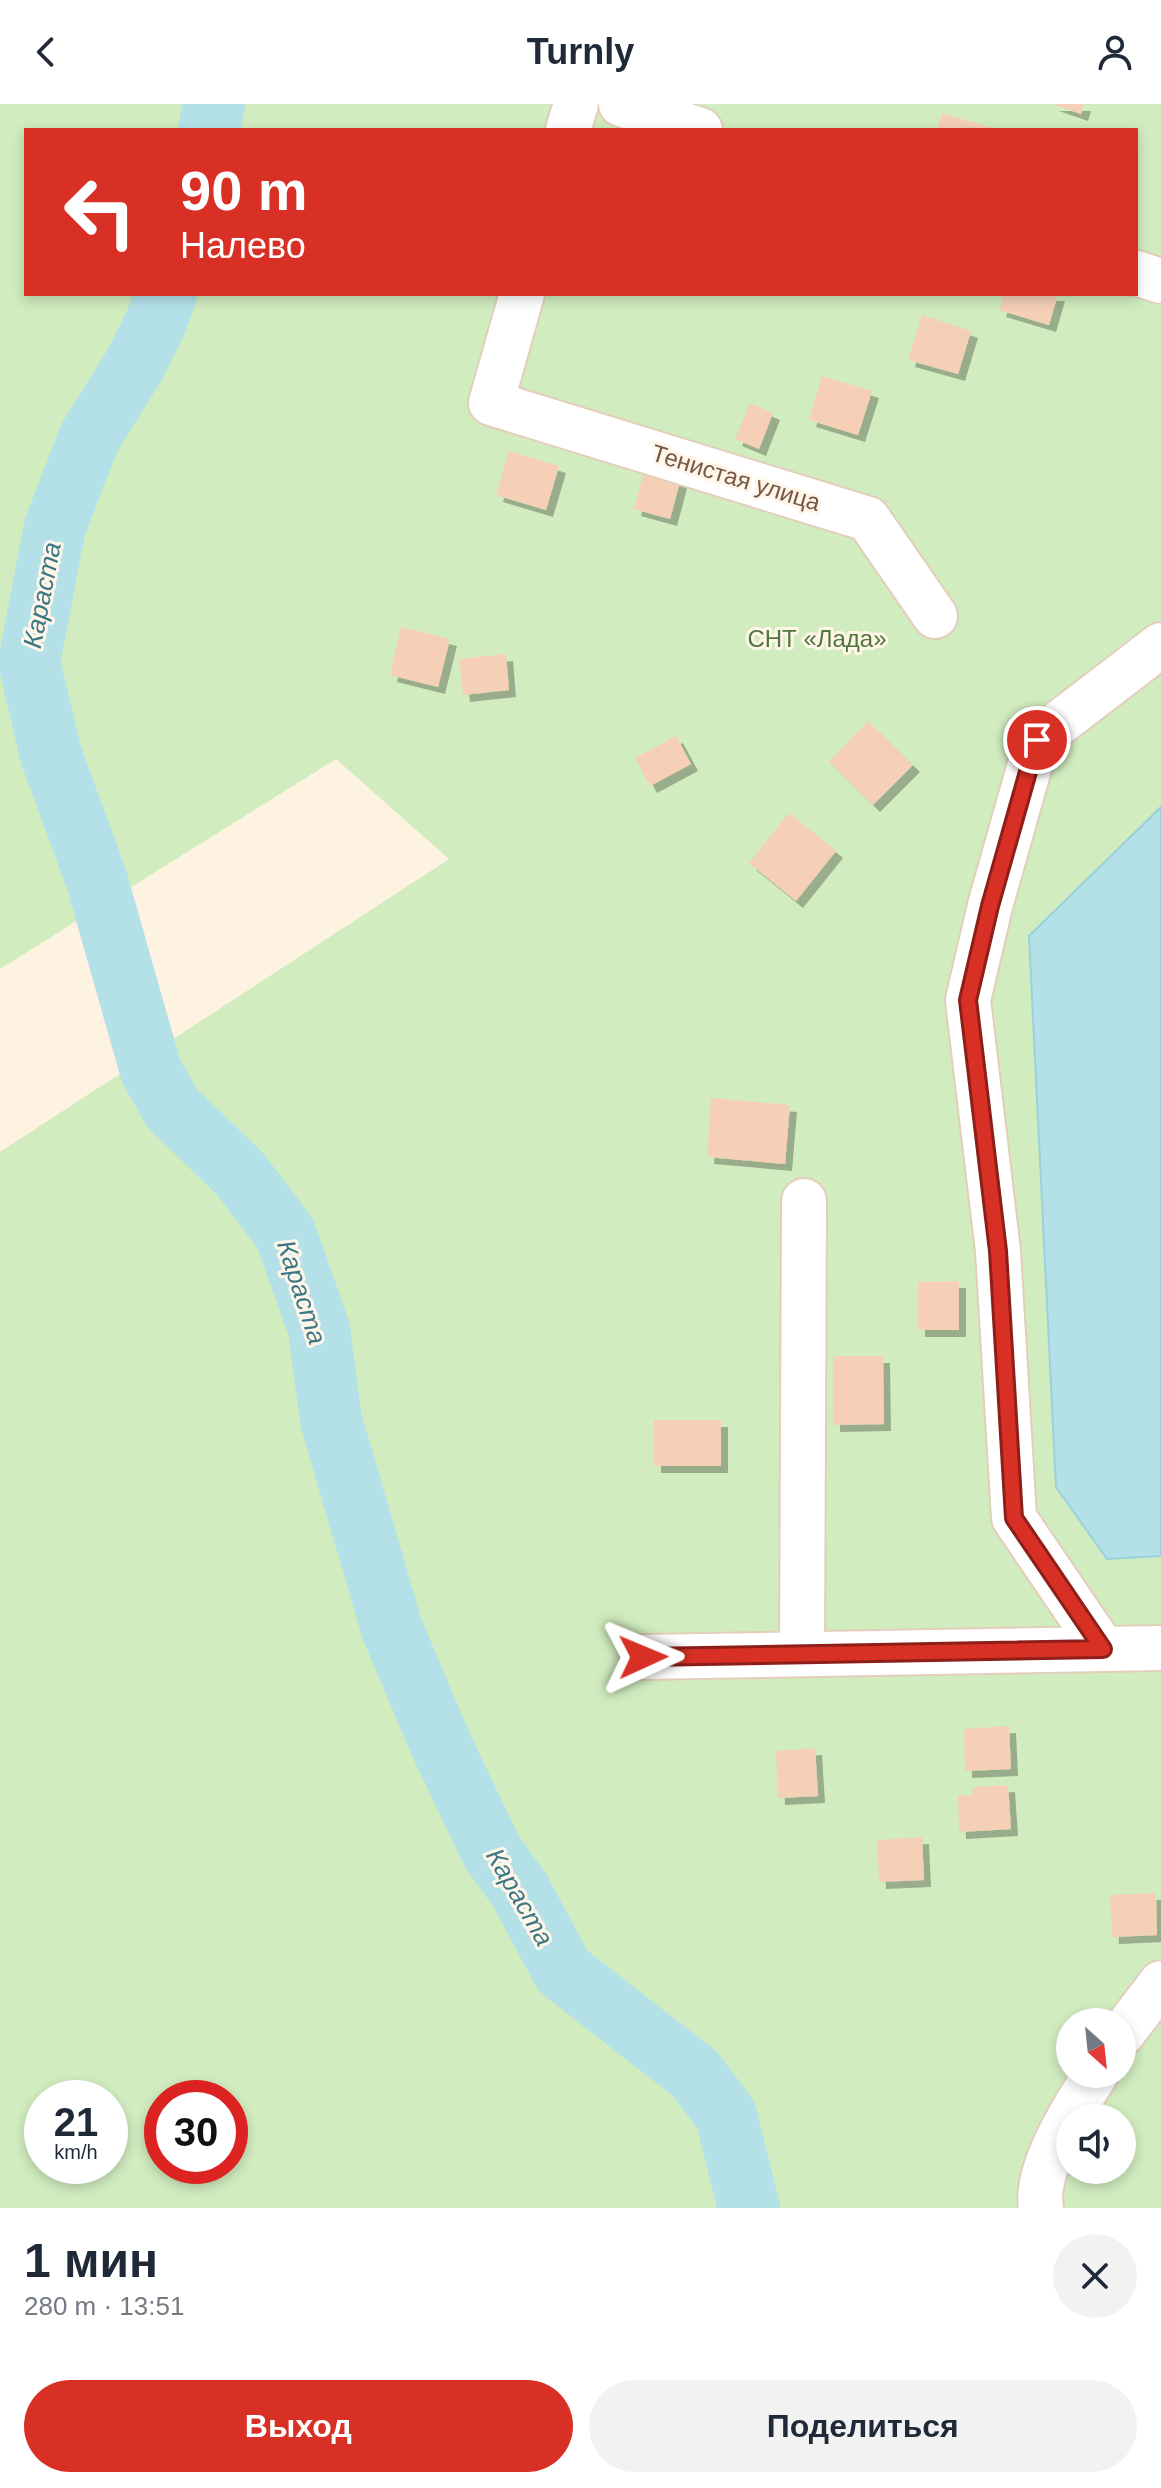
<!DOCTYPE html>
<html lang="ru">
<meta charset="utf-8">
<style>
:root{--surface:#fff;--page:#f2f2f3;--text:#1f2937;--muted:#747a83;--accent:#d93025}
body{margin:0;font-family:Helvetica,sans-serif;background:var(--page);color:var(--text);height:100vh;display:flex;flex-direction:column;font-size:30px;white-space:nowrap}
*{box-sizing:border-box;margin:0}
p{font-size:26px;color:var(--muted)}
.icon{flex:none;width:44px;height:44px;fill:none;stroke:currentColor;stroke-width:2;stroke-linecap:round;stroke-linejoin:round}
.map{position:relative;height:2104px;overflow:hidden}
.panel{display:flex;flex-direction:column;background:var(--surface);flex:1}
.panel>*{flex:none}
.guide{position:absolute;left:24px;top:24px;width:1114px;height:168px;border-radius:0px;box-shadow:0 4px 12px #0003;background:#d93025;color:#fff;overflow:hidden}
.needle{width:52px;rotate:153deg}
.tools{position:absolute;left:1056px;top:1904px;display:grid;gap:16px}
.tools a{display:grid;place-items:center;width:80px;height:80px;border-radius:50%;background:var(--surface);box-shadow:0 4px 12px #0003;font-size:40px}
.speed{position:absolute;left:24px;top:1976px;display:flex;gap:16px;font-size:40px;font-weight:700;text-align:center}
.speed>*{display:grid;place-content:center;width:104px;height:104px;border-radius:50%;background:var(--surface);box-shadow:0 4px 12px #0003;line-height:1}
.speed small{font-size:20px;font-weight:400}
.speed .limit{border:12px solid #d22;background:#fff;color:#111}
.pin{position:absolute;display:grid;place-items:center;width:68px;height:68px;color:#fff;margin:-34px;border:4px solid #fff;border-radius:50%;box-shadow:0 2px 8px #0007}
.me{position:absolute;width:88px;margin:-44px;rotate:89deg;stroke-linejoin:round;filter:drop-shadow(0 0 6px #0008)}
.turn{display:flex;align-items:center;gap:28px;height:168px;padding:0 24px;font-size:36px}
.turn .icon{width:104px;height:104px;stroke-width:2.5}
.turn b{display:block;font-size:56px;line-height:68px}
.round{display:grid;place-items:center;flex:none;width:84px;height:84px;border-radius:42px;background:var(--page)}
.overview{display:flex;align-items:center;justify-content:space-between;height:136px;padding:0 24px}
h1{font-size:48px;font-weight:700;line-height:60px}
.primary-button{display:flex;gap:16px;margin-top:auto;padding:16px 24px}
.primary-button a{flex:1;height:92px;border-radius:48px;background:var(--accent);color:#fff;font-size:32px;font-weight:700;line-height:92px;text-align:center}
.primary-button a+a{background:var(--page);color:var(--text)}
header{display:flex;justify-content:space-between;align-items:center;height:104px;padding:0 24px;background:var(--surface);font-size:36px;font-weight:700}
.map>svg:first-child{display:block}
.green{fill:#d1ecbf;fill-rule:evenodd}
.water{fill:#b4e1e8;stroke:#9ad1db;stroke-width:2}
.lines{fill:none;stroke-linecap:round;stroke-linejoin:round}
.river{stroke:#b4e1e8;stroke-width:62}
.building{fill:#f5d0b7;filter:url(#shadow)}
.minor-casing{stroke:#e3cebc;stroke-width:48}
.minor{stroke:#fff;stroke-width:44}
.route-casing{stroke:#8d1f18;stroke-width:20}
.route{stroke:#d93025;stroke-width:14}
.labels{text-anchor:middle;stroke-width:6;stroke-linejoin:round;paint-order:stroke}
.street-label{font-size:24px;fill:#775846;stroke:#fff6e9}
.park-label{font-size:24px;fill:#4c783b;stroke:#fff6e9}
.water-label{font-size:26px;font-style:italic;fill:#3b7885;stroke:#fff6e9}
</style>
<header><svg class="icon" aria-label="back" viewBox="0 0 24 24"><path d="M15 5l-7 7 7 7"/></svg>Turnly<svg class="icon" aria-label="person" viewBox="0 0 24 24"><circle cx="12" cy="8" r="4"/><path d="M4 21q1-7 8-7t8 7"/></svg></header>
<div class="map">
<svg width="1161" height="2104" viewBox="0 0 1161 2104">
<defs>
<filter id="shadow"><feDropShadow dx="7" dy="7" stdDeviation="0" flood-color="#0004"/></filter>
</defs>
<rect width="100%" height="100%" fill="#fef3e1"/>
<path class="green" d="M0 0H1161V2104H0V1048L449 755 336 655 0 865ZM26 26H1136V190H26ZM1070 1918H1122V1970H1070ZM42 1994H110V2062H42ZM162 1994H230V2062H162ZM1070 2014H1122V2066H1070Z"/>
<path class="water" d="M1161 703V1452L1107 1455 1056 1383 1029 832Z"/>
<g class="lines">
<path class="river" d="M209 26 214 0
M166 190 156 218 134 262 89 334 55 423 29 558 51 651 97 777 151 967 172 1004 240 1070 285 1129 319 1225 331 1316 392 1525 441 1641 492 1748 519 1785 563 1867 694 1969 726 2011 749 2104"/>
</g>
<path class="building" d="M1052 0H1084L1081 10Z
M942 9 996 25V26H937Z
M1004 190H1058L1049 221 999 206Z
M922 211 971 227 958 270 908 256Z
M822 272 872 287 858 331 809 316Z
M750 299 773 309 759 345 735 335Z
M509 347 559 362 546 406 496 391Z
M645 364 681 374 670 415 634 405Z
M401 523 450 535 438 583 390 571Z
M506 550 509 586 463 591 459 555Z
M868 617 913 661 873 701 829 658Z
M676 632 691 660 650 682 635 654Z
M789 709 836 747 796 797 749 759Z
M711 994 790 1001 785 1060 707 1053Z
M959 1177V1226H918V1178Z
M833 1252H883L884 1320 833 1321Z
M654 1316H721V1362H654Z
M1009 1622 1011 1665 965 1667 964 1625Z
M815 1644 818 1692 778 1694 776 1647Z
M1008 1681 1011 1725 959 1728 958 1692 973 1691V1683Z
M922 1733 924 1776 879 1778 877 1736Z
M1156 1789 1157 1831 1112 1833 1110 1791Z"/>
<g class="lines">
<g class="minor-casing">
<path id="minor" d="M621 0 700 26
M568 26 576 0
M1136 169 1161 177
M522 190 491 299 868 415 935 512
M1103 1545 1014 1414 998 1147 968 896 990 802 1037 636 1161 541
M802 1550 804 1097
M643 1553 1161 1544
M1122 1930 1161 1879
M1041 2104C1034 2066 1075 2002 1096 1970"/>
</g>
<use href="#minor" class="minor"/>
</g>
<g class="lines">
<g class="route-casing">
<path id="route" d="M643 1553 1103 1545 1014 1414 998 1147 968 896 990 802 1037 636"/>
</g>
<use href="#route" class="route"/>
</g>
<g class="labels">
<g class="street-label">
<text transform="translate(736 374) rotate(17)" y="8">Тенистая улица</text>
</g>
<g class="park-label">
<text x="817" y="543">СНТ «Лада»</text>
</g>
<g class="water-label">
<text transform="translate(42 491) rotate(-79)" y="9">Караста</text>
<text transform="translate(302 1188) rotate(72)" y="9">Караста</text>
<text transform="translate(520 1793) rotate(60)" y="9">Караста</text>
</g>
</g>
</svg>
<div class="tools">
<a><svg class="needle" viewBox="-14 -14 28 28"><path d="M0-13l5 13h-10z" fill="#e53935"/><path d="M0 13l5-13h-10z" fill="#747a83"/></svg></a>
<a><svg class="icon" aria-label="sound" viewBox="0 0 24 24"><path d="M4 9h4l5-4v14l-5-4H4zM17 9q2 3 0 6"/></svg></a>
</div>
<div class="speed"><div>21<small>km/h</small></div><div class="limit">30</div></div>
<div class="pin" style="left:1037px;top:636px;background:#d93025"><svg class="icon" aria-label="arrive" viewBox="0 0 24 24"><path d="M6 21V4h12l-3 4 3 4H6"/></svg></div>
<svg class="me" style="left:643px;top:1553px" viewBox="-20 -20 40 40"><path d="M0-17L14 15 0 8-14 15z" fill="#d93025" stroke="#fff" stroke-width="4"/></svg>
<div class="guide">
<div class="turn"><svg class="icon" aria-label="left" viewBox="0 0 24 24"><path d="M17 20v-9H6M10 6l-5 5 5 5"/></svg><div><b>90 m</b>Налево</div></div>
</div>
</div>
<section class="panel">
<div class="overview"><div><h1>1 мин</h1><p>280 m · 13:51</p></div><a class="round"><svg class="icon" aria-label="close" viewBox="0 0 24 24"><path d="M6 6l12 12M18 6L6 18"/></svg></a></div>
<div class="primary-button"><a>Выход</a><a>Поделиться</a></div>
</section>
